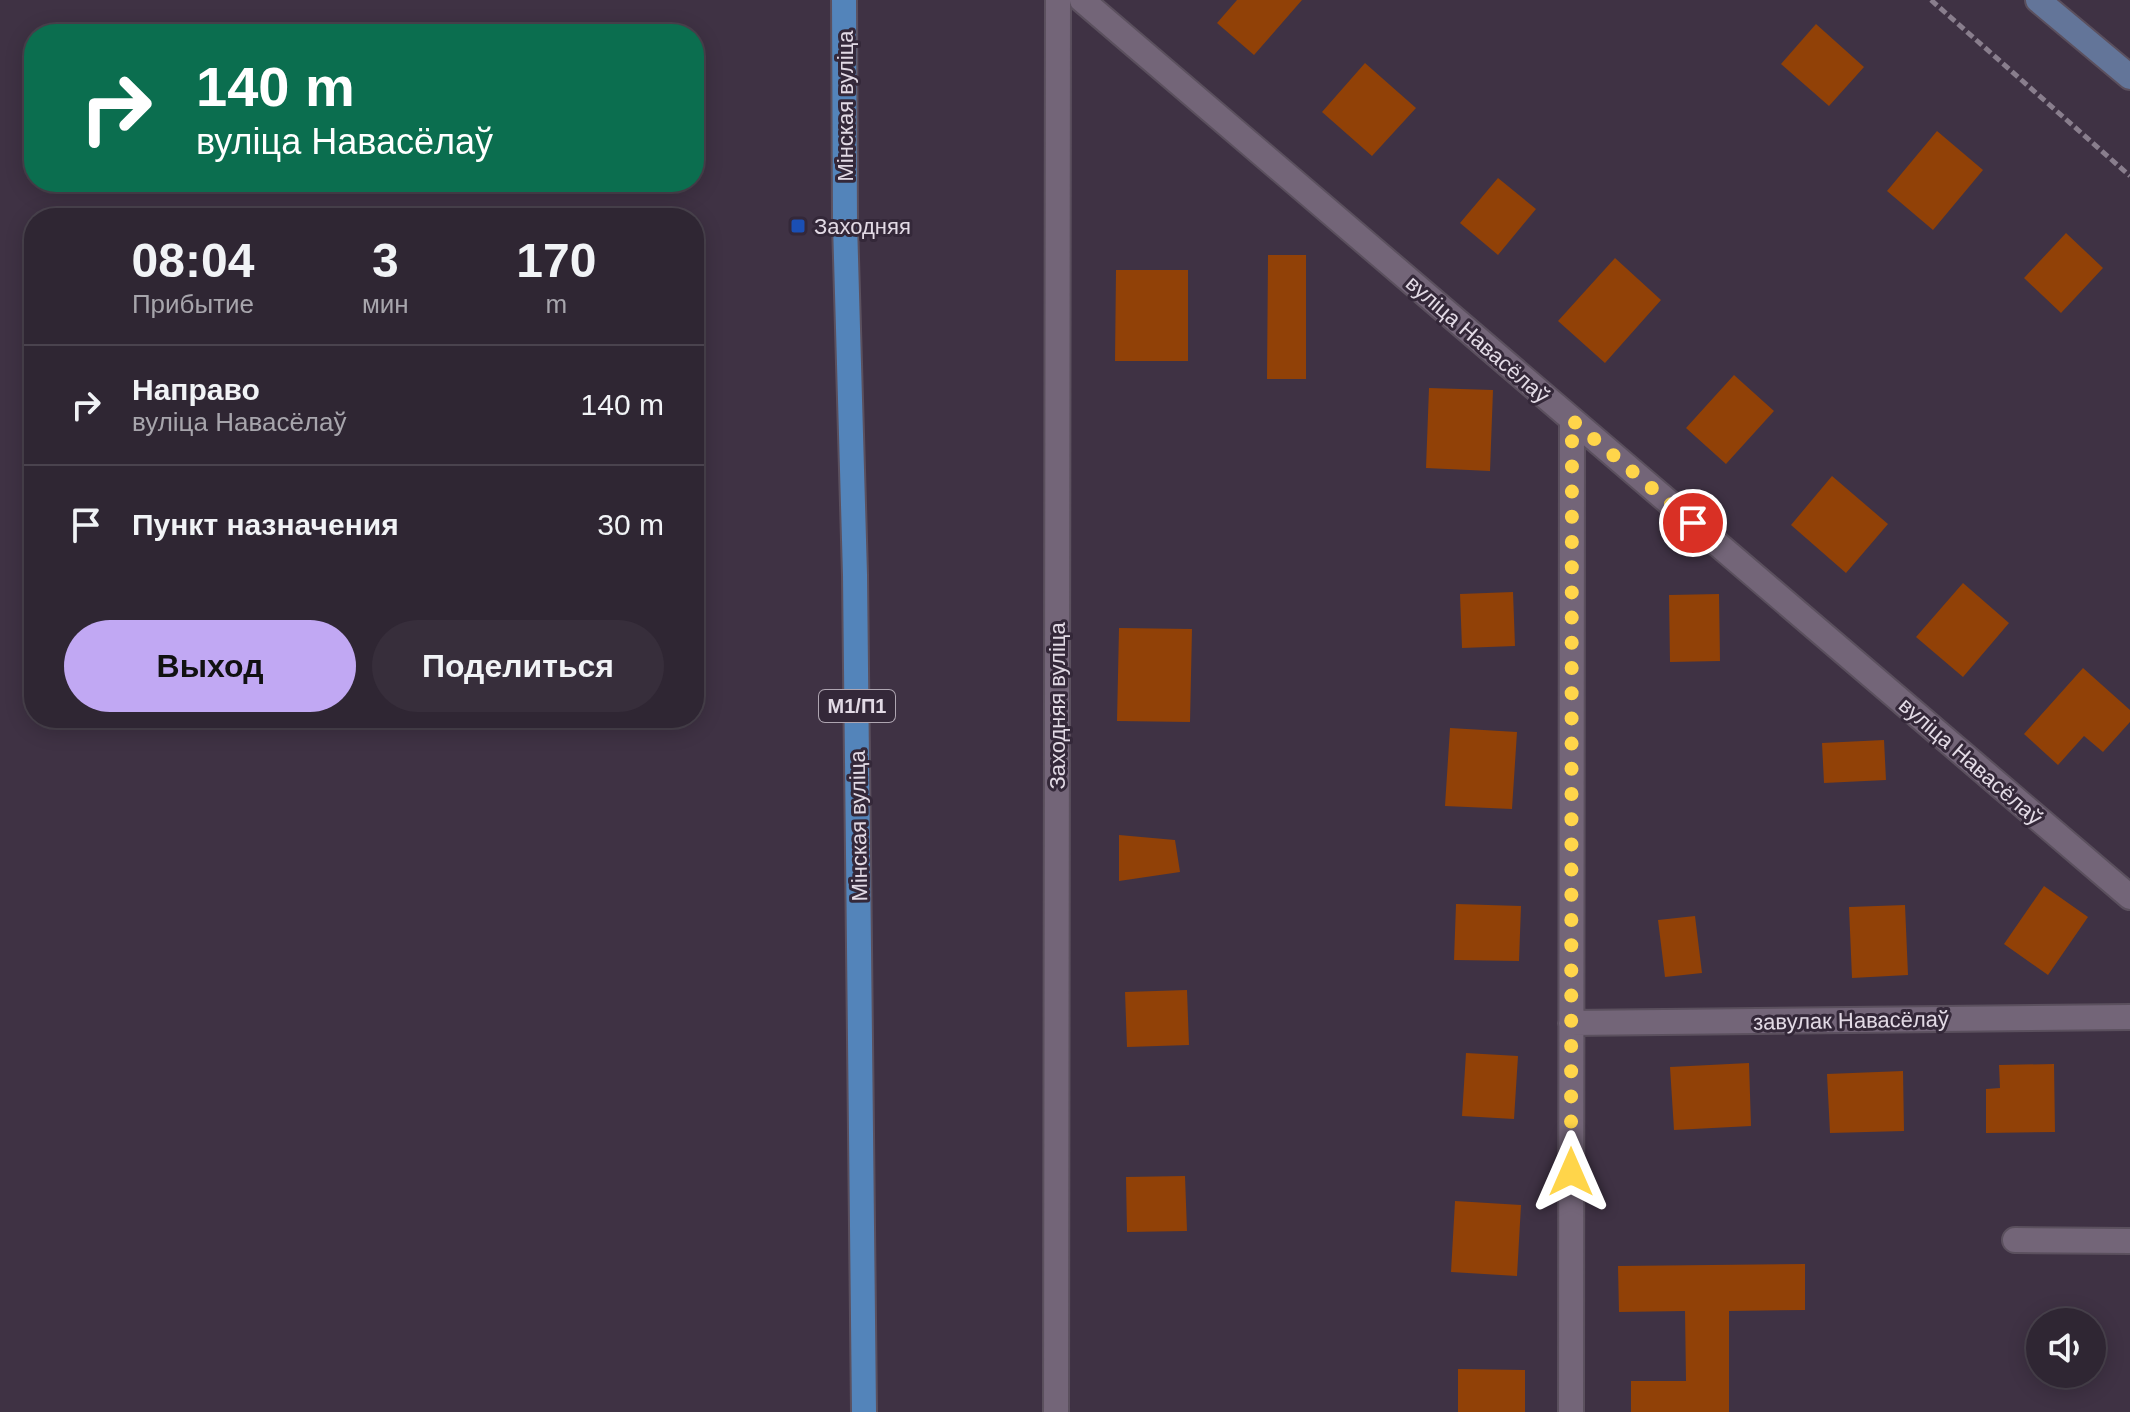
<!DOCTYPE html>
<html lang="ru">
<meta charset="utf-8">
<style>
:root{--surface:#2f2633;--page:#372e3b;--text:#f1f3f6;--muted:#a7a5ac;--line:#4a434e;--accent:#c1a8f3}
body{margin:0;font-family:Helvetica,sans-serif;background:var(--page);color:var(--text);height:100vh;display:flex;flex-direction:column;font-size:30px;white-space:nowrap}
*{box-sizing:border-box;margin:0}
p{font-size:26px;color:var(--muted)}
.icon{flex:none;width:44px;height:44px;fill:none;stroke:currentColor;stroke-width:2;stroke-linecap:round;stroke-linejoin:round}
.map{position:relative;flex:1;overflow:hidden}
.sheet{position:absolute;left:24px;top:208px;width:680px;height:520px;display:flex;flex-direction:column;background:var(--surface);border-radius:32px;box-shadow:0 4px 20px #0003,0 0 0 2px var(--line)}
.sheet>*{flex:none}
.guide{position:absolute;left:24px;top:24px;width:680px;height:168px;border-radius:32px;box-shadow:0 4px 20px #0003,0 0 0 2px var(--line);background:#0b6e4f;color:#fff;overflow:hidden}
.controls{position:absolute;left:2026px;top:1308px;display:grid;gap:16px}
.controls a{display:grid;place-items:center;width:80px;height:80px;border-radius:50%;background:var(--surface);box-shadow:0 4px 20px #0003,0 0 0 2px var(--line);font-size:40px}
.pin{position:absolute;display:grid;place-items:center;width:68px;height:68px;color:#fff;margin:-34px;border:4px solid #fff;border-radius:50%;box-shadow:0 2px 8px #0007}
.me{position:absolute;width:88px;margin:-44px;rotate:0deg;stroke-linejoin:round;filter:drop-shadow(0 0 6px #0008)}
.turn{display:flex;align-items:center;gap:28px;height:168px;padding:0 40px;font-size:36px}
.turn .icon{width:104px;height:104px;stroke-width:2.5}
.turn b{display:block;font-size:56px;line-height:68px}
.eta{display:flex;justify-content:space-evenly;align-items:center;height:136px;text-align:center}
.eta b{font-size:48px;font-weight:700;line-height:56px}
.action{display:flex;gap:16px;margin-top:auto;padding:16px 40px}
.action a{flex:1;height:92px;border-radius:48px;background:var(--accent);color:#111;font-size:32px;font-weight:700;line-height:92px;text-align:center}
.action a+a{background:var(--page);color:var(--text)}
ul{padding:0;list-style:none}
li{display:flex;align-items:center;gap:24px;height:120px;padding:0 40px;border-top:2px solid var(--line)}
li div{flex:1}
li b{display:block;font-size:30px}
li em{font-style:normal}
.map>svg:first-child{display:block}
.building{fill:#914107}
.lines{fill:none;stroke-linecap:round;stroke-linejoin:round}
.minor-casing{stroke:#5b505e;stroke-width:28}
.secondary-casing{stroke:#5b505e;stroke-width:28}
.primary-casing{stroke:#5b505e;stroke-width:28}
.path{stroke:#897e8d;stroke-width:5;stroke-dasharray:8 4;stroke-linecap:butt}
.minor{stroke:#736578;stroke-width:24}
.secondary{stroke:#637599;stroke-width:24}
.primary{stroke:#5384ba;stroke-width:24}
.route{stroke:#ffd54a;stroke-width:14;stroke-dasharray:0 25.2}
.transit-dot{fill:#1a4fb4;stroke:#342839;stroke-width:3}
.labels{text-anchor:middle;stroke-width:6;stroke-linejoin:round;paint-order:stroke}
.shield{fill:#342839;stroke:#aea5b1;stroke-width:2}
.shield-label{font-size:20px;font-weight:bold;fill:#e2dae5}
.street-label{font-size:22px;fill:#e2dae5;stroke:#342839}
.poi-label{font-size:22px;fill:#e2dae5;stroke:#342839;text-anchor:start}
</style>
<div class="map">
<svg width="2130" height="1412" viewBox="0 0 2130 1412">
<rect width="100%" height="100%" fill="#3f3244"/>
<path class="building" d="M1237 0H1302L1254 55 1217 23Z
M1816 24 1864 67 1829 106 1781 64Z
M1365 63 1416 108 1372 156 1322 112Z
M1937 131 1983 170 1933 230 1887 191Z
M1498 178 1536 209 1498 255 1460 223Z
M2066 233 2103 268 2061 313 2024 278Z
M1268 255H1306V379H1267Z
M1615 258 1661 300 1605 363 1558 321Z
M1116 270H1188V361H1115Z
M1734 375 1774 411 1726 464 1686 428Z
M1429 388 1493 390 1490 471 1426 468Z
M1832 476 1888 524 1846 573 1791 525Z
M1963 583 2009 623 1963 677 1916 637Z
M1513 592 1515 646 1462 648 1460 594Z
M1719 594 1720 661 1670 662 1669 595Z
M1119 628 1192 629 1190 722 1117 721Z
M2083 668 2130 710V722L2103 752 2084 736 2058 765 2024 734Z
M1450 728 1517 732 1512 809 1445 806Z
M1884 740 1886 780 1824 783 1822 743Z
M1119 835 1175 840 1180 872 1119 881Z
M2044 886 2088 917 2048 975 2004 944Z
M1456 904 1521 906 1519 961 1454 960Z
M1905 905 1908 975 1852 978 1849 907Z
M1695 916 1702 973 1665 977 1658 920Z
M1187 990 1189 1045 1127 1047 1125 992Z
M1466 1053 1518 1056 1514 1119 1462 1116Z
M1749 1063 1751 1126 1674 1130 1670 1067Z
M2054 1064 2055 1132 1986 1133V1089L2000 1088 1999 1065Z
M1903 1071 1904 1131 1830 1133 1827 1074Z
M1185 1176 1187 1231 1127 1232 1126 1177Z
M1455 1201 1521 1205 1517 1276 1451 1272Z
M1805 1264V1310L1729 1311V1412H1631V1381H1686L1685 1311 1619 1312 1618 1266Z
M1458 1369 1525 1370V1412H1458Z"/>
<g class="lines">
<g class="minor-casing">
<path id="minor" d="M1082 0 2130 897
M1571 1023 2130 1017
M2015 1240 2130 1241
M1056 1412 1058 0
M1571 1412 1572 420"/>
</g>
<g class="secondary-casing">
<path id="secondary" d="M2038 0 2130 77"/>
</g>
<g class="primary-casing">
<path id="primary" d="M844 0 845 223 855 575 864 1412"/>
</g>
<path class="path" d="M1931 0 2130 176"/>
<use href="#minor" class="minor"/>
<use href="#secondary" class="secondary"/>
<use href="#primary" class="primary"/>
</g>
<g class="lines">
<path class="route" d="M1571 1172 1572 420 1693 523"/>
</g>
<rect class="transit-dot" x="790" y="218" width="16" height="16" rx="4"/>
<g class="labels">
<rect class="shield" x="819" y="690" width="76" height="32" rx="6"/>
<g class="shield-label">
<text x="857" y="713">М1/П1</text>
</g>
<g class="street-label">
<text transform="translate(845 106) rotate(-90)" y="8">Мінская вуліца</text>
<text transform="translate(1478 339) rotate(41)" y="8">вуліца Навасёлаў</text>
<text transform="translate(1057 706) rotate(-90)" y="8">Заходняя вуліца</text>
<text transform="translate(1971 761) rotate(41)" y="8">вуліца Навасёлаў</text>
<text transform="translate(858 826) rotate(-91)" y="8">Мінская вуліца</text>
<text transform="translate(1851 1020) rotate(-1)" y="8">завулак Навасёлаў</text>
</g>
<g class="poi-label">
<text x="814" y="234">Заходняя</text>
</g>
</g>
</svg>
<div class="controls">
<a><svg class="icon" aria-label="sound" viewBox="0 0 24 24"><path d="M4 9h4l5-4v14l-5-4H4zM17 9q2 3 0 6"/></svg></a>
</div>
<div class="pin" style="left:1693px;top:523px;background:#d93025"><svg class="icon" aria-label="arrive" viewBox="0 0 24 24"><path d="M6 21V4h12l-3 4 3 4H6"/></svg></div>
<svg class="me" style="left:1571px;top:1172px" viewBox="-20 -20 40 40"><path d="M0-17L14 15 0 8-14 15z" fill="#ffd54a" stroke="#fff" stroke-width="4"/></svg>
<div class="guide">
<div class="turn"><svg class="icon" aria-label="right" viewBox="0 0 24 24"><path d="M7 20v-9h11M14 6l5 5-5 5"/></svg><div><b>140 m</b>вуліца Навасёлаў</div></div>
</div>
<section class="sheet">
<div class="eta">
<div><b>08:04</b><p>Прибытие</p></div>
<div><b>3</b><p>мин</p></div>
<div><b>170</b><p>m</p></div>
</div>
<ul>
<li><svg class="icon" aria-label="right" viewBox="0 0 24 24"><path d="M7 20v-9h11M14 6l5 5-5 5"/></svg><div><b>Направо</b><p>вуліца Навасёлаў</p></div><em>140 m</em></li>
<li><svg class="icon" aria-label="arrive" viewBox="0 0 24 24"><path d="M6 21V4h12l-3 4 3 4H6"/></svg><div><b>Пункт назначения</b></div><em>30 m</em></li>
</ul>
<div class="action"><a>Выход</a><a>Поделиться</a></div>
</section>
</div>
